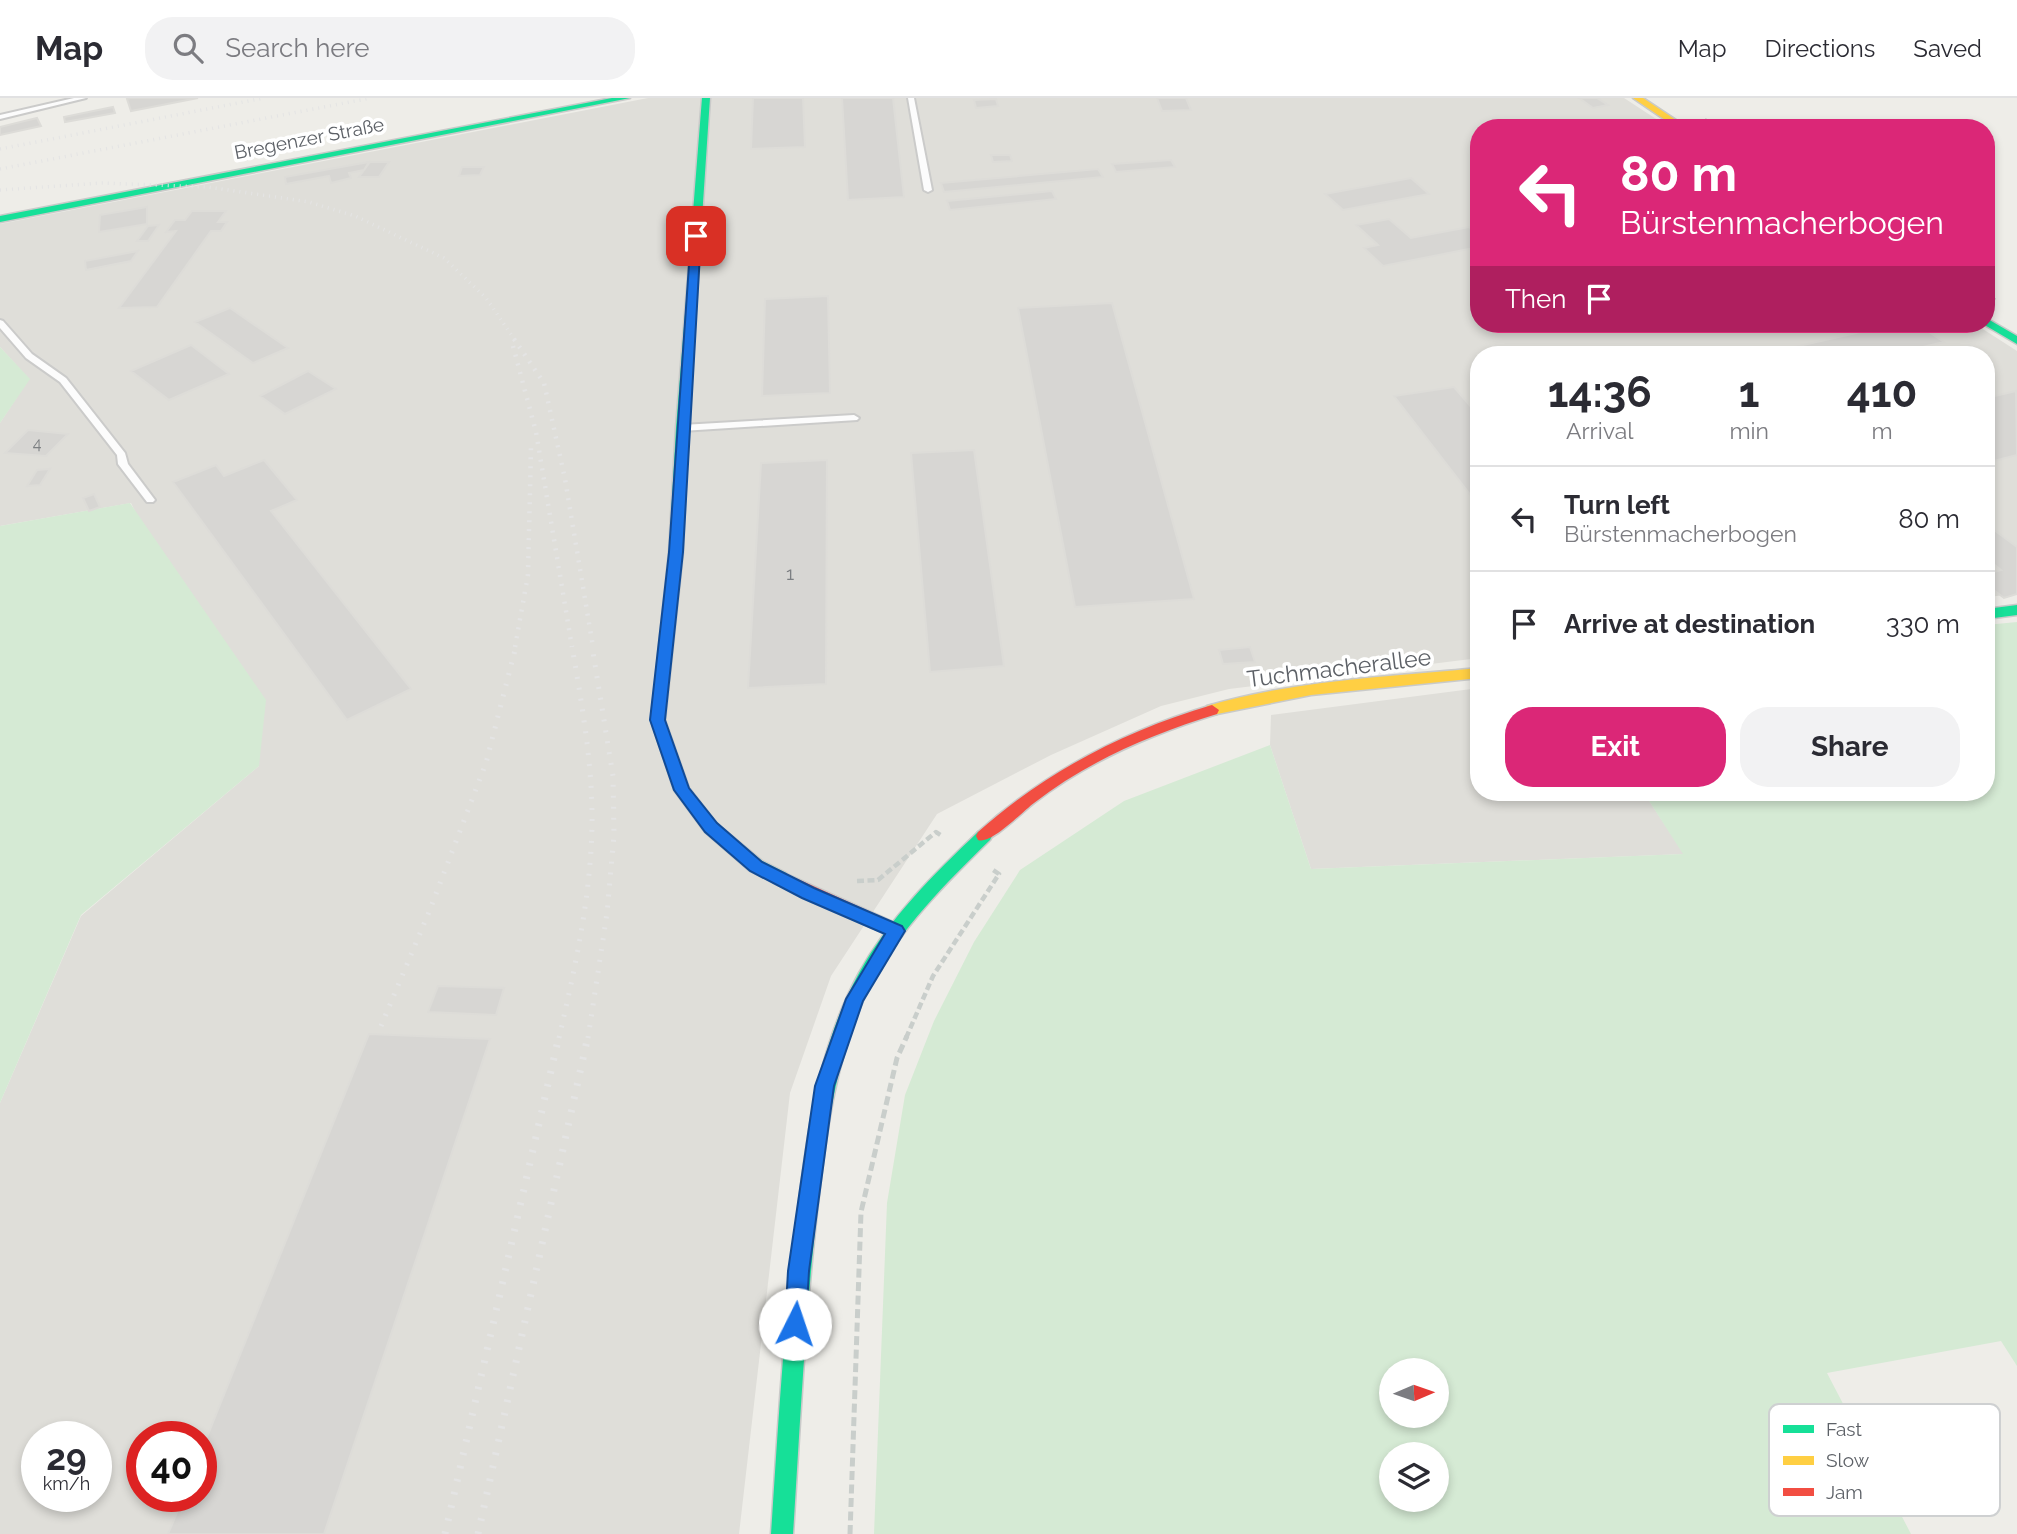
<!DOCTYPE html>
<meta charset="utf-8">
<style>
:root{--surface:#fff;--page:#f2f2f3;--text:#2b2b33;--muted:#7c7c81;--line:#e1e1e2;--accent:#db2777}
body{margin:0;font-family:Raleway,sans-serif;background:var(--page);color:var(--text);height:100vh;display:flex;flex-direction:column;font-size:26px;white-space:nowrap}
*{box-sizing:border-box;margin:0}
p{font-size:23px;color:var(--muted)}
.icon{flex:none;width:38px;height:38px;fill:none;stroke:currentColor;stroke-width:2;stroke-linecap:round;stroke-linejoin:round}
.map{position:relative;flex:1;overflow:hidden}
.panel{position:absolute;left:1470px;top:248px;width:525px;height:455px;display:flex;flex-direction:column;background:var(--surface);border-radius:28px;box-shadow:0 4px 10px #0003}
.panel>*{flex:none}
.hud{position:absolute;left:1470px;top:21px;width:525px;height:214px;border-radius:28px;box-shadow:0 4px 10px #0003;background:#db2777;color:#fff;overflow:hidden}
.needle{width:46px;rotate:88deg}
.buttons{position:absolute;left:1379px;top:1260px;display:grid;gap:14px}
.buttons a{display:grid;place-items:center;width:70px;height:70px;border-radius:50%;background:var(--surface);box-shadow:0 4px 10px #0003;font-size:35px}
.speed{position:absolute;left:21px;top:1323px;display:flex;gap:14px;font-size:35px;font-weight:700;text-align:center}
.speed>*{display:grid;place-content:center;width:91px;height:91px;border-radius:50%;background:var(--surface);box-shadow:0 4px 10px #0003;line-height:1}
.speed small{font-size:18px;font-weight:400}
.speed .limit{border:10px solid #d22;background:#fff;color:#111}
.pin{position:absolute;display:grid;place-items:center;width:60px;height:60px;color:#fff;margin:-30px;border-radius:14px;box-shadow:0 4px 10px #0006}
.me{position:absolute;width:77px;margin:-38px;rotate:4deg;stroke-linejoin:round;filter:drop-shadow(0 0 5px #0008)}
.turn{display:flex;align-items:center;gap:24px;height:147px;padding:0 35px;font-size:32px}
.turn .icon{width:91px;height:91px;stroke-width:2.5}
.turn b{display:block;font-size:49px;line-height:60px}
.then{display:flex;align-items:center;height:66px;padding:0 35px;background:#0003;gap:14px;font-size:26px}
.eta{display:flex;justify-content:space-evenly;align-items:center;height:119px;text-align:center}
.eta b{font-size:42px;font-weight:700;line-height:49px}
.action{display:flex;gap:14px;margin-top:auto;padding:14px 35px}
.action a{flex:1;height:80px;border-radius:28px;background:var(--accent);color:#fff;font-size:28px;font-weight:700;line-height:80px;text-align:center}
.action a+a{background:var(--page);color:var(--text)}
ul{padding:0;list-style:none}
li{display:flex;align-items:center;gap:21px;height:105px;padding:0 35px;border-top:2px solid var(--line)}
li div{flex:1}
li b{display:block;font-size:26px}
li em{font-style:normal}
header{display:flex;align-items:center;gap:42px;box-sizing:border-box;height:98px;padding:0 35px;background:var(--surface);border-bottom:2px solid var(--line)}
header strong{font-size:33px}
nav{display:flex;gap:38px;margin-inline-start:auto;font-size:24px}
.search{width:490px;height:63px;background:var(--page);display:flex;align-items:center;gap:18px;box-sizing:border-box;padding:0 24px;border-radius:28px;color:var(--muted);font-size:26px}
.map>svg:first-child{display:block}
.industrial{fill:#dfded9;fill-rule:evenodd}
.green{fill:#d5ead4;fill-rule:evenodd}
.building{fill:#d7d6d3;stroke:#dddcd8;stroke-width:2}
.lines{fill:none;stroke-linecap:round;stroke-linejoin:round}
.lane-casing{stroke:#cbcbca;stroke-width:4}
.fast-casing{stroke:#c9cac9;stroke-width:3}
.slow-casing{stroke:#c9cac9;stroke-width:3}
.jam-casing{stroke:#c9cac9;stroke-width:3}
.path-far2{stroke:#c9cecb;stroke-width:2.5;stroke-dasharray:4.5 2;stroke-linecap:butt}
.path-far1{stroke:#c9cecb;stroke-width:4.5;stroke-dasharray:7 3.5;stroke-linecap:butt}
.path{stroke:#c9cecb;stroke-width:5;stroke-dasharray:9 4.5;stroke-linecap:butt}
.lane{fill:#fcfcfc;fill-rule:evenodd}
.fast{fill:#16e098;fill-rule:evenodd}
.slow{fill:#ffcf43;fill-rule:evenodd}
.jam{fill:#f24e42;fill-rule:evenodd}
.rail-far3{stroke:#e4e4e4;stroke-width:3.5;stroke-dasharray:1 5;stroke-linecap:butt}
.rail-far2{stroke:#e4e4e4;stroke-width:4.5;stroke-dasharray:2 7;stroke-linecap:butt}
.rail-far1{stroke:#e4e4e4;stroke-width:5;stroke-dasharray:2 9;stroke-linecap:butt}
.rail{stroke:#e4e4e4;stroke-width:7;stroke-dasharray:2.5 11;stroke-linecap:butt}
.route{fill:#1a73e8;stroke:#114b97;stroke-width:2}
.labels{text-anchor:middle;stroke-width:7;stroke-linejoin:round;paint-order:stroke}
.far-number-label{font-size:16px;fill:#7c7f82}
.far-street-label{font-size:19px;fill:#5d6167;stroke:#fff}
.number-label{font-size:19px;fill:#7c7f82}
.street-label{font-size:23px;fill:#5d6167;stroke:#fff}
.key{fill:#fff;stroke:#ced0d1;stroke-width:2}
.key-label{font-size:19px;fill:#5d6167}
</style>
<header>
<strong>Map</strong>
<div class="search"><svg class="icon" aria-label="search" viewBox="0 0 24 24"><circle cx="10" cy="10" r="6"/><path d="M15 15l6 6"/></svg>Search here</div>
<nav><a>Map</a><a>Directions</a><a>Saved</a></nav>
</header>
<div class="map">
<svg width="2017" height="1436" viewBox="0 0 2017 1436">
<rect width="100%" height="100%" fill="#eeede8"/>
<path class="industrial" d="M648 0H1624L1670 30H1479V226H1975L2017 253V496L1986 499V257H1479V560L1229 591 1161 608 1051 657 937 716 831 878 790 995 739 1436H0V1005L81 818 259 668 131 405 0 428V325L29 281 0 249V126ZM37 1339H96V1398H37ZM142 1339H201V1398H142Z
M1479 590V695H1644L1684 756 1311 771 1270 647 1271 617Z"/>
<path class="green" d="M0 249 30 281 0 325Z
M130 405 266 602 259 668 81 817 0 1005V428Z
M2017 524V1268L2001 1243 1827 1275 1911 1436H874L887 1105 905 997 934 923 974 844 1020 772 1124 703 1270 647 1311 771 1683 756 1644 695H1986V527ZM1391 1272H1437V1318H1391ZM1391 1356H1437V1402H1391Z"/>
<path class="building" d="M130 0H198L131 13 127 1Z
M753 0H803L805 49 751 51Z
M842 0H893L904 99 848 102Z
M1157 0H1186L1191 12 1162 13Z
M1579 0H1597L1608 7 1593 10Z
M996 1 998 8 976 10 974 2Z
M113 9 115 15 65 24 64 19Z
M37 20 41 28 0 37V29Z
M991 57H1010L1012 63 993 64Z
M1171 62 1175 69 1116 74 1112 66Z
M369 64 364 72 349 75 351 80 331 85 329 78 286 86 285 79Z
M370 64H389L379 79H359Z
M462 69H484L480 77 459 78Z
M1098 71 1103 79 944 94 941 85Z
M1411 80 1429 96 1343 112 1325 96Z
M1052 93 1056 101 950 112 947 103Z
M147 109V126L99 134 100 117Z
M192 113H226L218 124H227L221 133H211L157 209 119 210 176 133 166 134 175 122H185Z
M1389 121 1411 140 1469 129 1479 137V149L1383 168 1364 150 1378 147 1356 127Z
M159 127 148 143H137L148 128Z
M138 153 131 163 86 172 85 163Z
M828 198 830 295 762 298 765 201Z
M1112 205 1194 501 1075 509 1018 210Z
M230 210 288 250 253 265 195 224Z
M1896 226H1917L1944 244 1889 257H1759Z
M191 247 229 276 169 302 131 273Z
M308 273 336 291 285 316 260 298Z
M1454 289 1479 318V408L1394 298Z
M2016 293 2017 357 1986 365V300Z
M28 332 68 336 46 358 5 355Z
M974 352 1004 568 930 574 911 355Z
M264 362 297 402 271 413 411 591 347 622 173 384 216 367 224 378Z
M827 362 826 586 748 590 761 365Z
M50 371 40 387 27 388 37 372Z
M94 396 100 409 89 413 83 400Z
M1986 426 2017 449V496L2004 500 1986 486V476L2001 472 1986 460Z
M1250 549 1255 564 1223 566 1219 552Z
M438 888 504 890 496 917 428 914Z
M369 936 490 941 324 1436H168L184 1398H201V1354Z"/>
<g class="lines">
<g class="lane-casing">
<path id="lane" d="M74 0H86L0 21V17Z
M908 0H914L932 92 928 94 924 92Z
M0 222 3 223 32 256 66 280 125 355 128 366 155 402 153 404H147L118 366 117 357 60 284 26 260 0 230Z
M854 317 859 320 857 322 682 333 677 330 682 327Z"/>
</g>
<g class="fast-casing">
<path id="fast" d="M612 0H630L0 124V118Z
M702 0H710L688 330 683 454 665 622 689 690 717 726 762 763 786 775 788 780 786 785 780 787 750 773 705 734 674 692 651 622 669 454 676 330Z
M1986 220 2017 238V246L1983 226H1986Z
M2017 507V517L1986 521V511Z
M984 732 990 734 992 738 990 742C946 785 901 830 872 884 835 955 826 1037 817 1114 805 1221 800 1329 793 1436H771C778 1330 784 1225 797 1119 807 1035 818 950 859 875 889 820 934 776 978 734Z"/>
</g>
<g class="slow-casing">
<path id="slow" d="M1633 0H1643L1688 30H1677Z
M1479 570V580L1311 597 1212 617 1205 612 1207 608C1295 582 1388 579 1479 570Z"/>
</g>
<g class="jam-casing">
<path id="jam" d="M1212 607 1219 612 1217 616C1152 636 1088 663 1034 705 1022 714 991 747 978 742L976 738 978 734C1047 673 1124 633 1212 607Z
M780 773 902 828 904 833 902 838 896 840 890 838 774 785 772 780 774 775Z"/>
</g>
<path class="path-far2" d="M1705 21 1719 30
M1986 196 1996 202"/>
<path class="path-far1" d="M857 783 878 782 936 734 942 738
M906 940 933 878 999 776 993 772"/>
<path class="path" d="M850 1436 861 1114 897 960 907 938"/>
<use href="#lane" class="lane"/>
<use href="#fast" class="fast"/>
<use href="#slow" class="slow"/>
<use href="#jam" class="jam"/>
<path class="rail-far3" d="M0 51 264 0
M0 71 371 0
M0 92 102 85 208 89 309 104 355 118 444 160 486 200 515 242"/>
<path class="rail-far2" d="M514 241 544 285 565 381 593 549
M513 248 536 334 572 549
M515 549 528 477 531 349"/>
<path class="rail-far1" d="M381 928 429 814 486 665 516 548
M559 940C576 866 593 789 592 712 591 657 581 602 572 548
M588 940 607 815 614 737 613 678 592 548"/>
<path class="rail" d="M445 1436 559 938
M478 1436 588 938"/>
</g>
<path class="route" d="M696 134 701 138 683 454 665 622 689 690 717 725 762 764 814 790 902 828 905 833 863 903 834 988 809 1173 806 1226 803 1233 795 1236 788 1233 785 1226 788 1173 815 988 846 901 885 836 802 800 750 773 705 734 674 692 650 622 669 454 691 138Z"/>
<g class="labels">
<g class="far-number-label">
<text x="37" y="351">4</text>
</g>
<g class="far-street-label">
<text transform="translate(309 40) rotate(-11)" y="7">Bregenzer Straße</text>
</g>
<g class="number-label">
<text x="790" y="482">1</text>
</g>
<g class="street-label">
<text transform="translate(1339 570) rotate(-7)" y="8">Tuchmacherallee</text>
</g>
</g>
<rect x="1769" y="1306" width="231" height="112" rx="10" class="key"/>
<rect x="1783" y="1327" width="31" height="8" fill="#16e098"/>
<rect x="1783" y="1358" width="31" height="9" fill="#ffcf43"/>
<rect x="1783" y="1390" width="31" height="8" fill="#f24e42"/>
<g class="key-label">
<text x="1826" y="1338">Fast</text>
<text x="1826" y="1369">Slow</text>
<text x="1826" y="1401">Jam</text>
</g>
</svg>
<div class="buttons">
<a><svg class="needle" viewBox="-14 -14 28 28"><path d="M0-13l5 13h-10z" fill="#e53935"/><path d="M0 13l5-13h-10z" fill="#7c7c81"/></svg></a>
<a><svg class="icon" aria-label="layers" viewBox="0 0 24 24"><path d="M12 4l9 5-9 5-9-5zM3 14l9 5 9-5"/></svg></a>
</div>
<div class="speed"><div>29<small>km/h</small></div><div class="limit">40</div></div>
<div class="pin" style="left:696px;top:138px;background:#d93025"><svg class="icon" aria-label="arrive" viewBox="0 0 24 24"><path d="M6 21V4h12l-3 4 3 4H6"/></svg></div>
<svg class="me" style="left:795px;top:1226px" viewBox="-20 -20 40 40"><circle r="19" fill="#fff"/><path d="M0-13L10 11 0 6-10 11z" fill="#1a73e8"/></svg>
<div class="hud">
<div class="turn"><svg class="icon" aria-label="left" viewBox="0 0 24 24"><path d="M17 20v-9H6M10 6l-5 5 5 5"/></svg><div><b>80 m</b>Bürstenmacherbogen</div></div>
<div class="then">Then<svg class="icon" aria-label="arrive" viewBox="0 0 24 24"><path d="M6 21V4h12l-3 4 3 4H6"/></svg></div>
</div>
<section class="panel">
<div class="eta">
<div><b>14:36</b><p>Arrival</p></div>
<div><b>1</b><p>min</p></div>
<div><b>410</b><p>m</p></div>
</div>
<ul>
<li><svg class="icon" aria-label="left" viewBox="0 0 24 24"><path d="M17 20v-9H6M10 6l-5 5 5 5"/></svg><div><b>Turn left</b><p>Bürstenmacherbogen</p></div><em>80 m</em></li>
<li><svg class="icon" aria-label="arrive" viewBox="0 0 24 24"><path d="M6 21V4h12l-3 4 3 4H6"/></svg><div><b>Arrive at destination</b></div><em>330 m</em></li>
</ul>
<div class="action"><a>Exit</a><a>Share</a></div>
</section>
</div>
